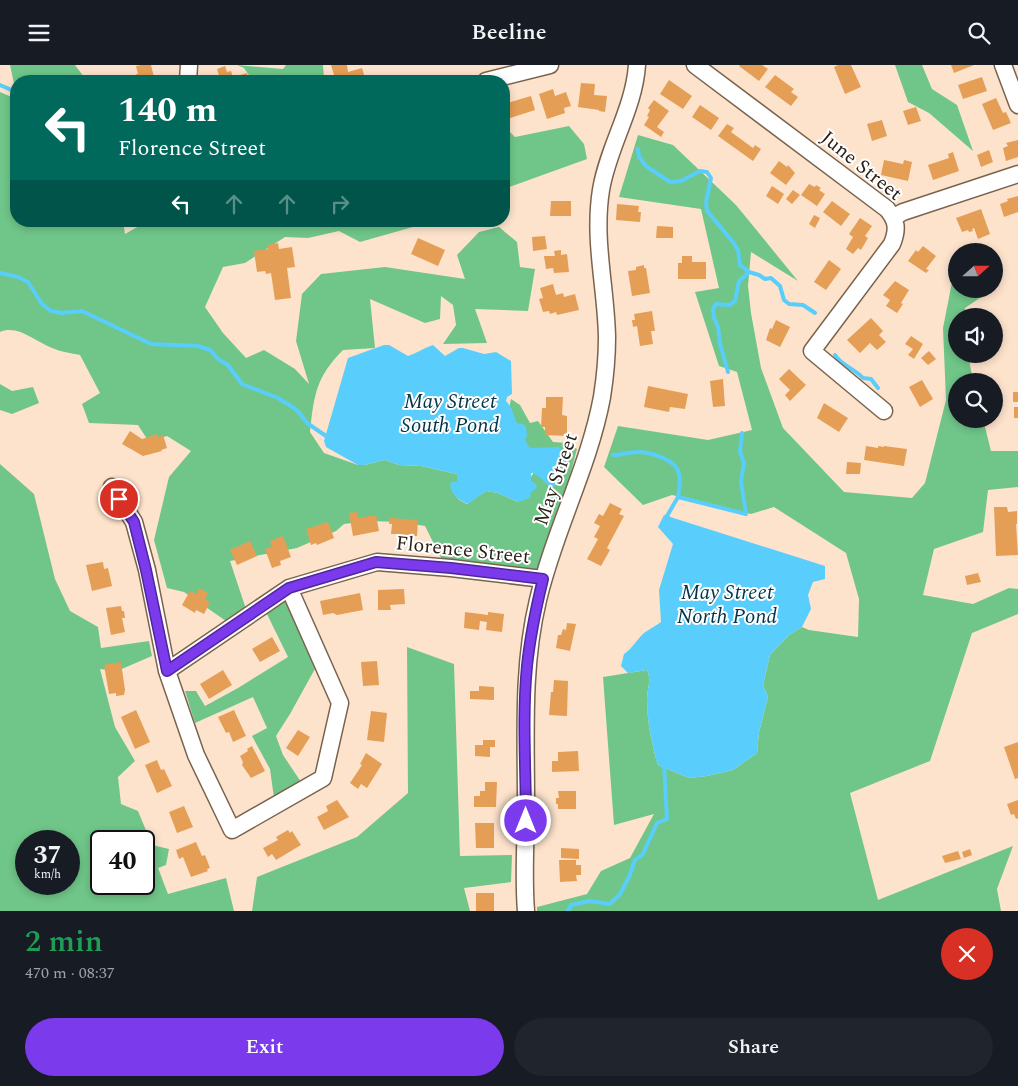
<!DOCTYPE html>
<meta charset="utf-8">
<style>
:root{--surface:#171b24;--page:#20242c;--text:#f1f3f6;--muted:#9ea1a6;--accent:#7c3aed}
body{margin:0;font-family:Spectral,serif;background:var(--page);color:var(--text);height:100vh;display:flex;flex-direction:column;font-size:19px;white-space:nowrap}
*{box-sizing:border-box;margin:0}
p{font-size:16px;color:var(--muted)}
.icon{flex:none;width:28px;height:28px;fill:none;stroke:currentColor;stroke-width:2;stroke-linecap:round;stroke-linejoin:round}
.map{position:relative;height:846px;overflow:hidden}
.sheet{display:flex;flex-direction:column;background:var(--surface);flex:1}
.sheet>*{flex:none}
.banner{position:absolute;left:10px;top:10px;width:500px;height:152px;border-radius:20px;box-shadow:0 2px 8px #0003;background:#00695c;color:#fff;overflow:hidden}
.needle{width:32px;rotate:69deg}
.fabs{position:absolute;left:948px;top:178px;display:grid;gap:10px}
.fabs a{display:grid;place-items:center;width:55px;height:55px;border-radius:50%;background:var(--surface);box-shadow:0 2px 8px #0003;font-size:25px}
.speed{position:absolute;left:15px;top:765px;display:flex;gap:10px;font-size:25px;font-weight:700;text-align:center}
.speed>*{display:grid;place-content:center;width:65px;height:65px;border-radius:50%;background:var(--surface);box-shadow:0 2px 8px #0003;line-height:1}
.speed small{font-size:12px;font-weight:400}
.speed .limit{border:2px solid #111;border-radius:8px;background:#fff;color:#111}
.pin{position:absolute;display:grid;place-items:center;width:42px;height:42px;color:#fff;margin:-21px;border:2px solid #fff;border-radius:50%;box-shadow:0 1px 5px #0007}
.me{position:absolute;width:55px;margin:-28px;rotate:0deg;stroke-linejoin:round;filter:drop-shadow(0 0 4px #0008)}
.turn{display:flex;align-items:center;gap:18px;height:105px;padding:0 25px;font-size:22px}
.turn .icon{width:65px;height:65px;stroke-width:2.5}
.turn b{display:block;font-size:35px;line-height:42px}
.lanes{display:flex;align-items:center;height:48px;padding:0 25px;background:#0003;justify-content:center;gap:25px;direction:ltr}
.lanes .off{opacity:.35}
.round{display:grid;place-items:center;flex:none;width:52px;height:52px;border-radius:26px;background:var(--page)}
.summary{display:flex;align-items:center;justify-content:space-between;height:85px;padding:0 25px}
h1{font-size:30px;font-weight:600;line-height:38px;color:#1e9e55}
.primary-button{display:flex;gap:10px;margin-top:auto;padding:10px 25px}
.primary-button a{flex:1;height:58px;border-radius:30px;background:var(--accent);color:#fff;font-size:20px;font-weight:600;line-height:58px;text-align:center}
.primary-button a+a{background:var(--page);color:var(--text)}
header{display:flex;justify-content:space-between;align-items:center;height:65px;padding:0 25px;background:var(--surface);font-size:22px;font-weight:600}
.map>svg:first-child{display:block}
.forest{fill:#70c689;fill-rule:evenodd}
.water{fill:#59cdfb}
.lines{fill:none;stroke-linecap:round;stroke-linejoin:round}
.stream{stroke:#59cdfb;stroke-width:4}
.building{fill:#e59e56}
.minor-casing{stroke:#79634e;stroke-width:19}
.minor{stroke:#fff;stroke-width:16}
.route-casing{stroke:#51269a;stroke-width:12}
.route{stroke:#7c3aed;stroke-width:9}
.labels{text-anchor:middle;stroke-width:4;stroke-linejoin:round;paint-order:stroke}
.street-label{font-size:20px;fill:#2b2119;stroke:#fff}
.water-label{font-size:21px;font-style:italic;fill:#003447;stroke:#fff}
</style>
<header><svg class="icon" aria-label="menu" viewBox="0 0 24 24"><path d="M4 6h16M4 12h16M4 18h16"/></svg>Beeline<svg class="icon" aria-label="search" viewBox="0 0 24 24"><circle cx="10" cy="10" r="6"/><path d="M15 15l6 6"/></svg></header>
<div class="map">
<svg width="1018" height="846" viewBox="0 0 1018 846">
<rect width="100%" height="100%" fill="#fde3cc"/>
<path class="forest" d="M10 0H75L87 16H16V28Z
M237 0 283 4 286 0H323L324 13 318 16H253L244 3Z
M895 0H922L932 24 957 40 973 86 929 48 908 37Z
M0 27 16 34V156H123L125 169 148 156H434L360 177 339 166 308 173 285 172 245 198 223 202 205 242 223 268 246 293 264 285 295 304 309 319 296 276 302 229 321 209 385 202 465 214 457 190 479 167 499 162 517 177 520 202 535 204 528 246 475 244 487 278 443 279 456 260 453 240 441 231 440 254 425 258 370 234 375 283 343 285C316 312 314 330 310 367L324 388 358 400H364L385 395 399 400 421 401 457 409V418L451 422C454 431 459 436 467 439L486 426 498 428 518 437 521 425 539 401 522 392 509 344 511 334 520 340 530 358 538 356 553 377 568 378 577 384 565 429 551 462 540 504 516 514 443 497 425 461 400 457 368 456 344 459 336 466 297 483 230 496 247 547 226 556 184 527 167 523 154 475 169 412 191 386 167 371 149 377 138 360 89 358 82 339 100 328 80 290C71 288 61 287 52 283 36 277 18 259 0 267Z
M504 61 515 72 569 61 584 79 587 94 504 124Z
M638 70 673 80 736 140 798 216 751 187 748 221 751 248 761 303 783 363 844 427 912 433 925 418 946 335 943 263 953 212 956 211V224H994V198L998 197 996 222 965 243V251H956V289H968L973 316H956V354H983L991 386H1018V422L988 425 983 467 934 484 923 530 973 539 1009 523 1018 524V549L972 568 930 696 850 728 878 835 1013 781 997 824 1001 846H537V842L587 829 601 806 630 793 654 749 614 760 603 612 647 605C652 617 647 622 647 635 647 655 652 681 658 700L689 713 707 711 733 705 757 688 759 667 768 632 763 620 770 590 789 570 802 562 809 565 858 572 859 534 846 488 774 442 751 449 672 430 643 440 604 402 618 361 708 375 752 365 737 307 719 301 695 227 719 223 701 144 619 132Z
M0 319 12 326 33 322 39 338 12 349 0 345Z
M0 399 34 429 55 514 70 546 98 562 101 583 149 576 152 591 117 606 100 604 115 662 135 696 118 712 121 739 138 746 152 780 169 784 166 800 158 803 168 829 226 813 234 846H0ZM26 776H69V819H26ZM101 776H144V819H101Z
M285 533 316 602 290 649 276 671 283 690 301 717 274 733 270 704 252 671 267 663 253 632 195 658 185 626H196L205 641 238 623 288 592 265 545Z
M407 582 454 599 460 791 512 790 511 817 464 823 470 846H252L257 812 357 772 408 728Z"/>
<path class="water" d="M384 280H389L408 291C417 288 424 283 433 280L445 291 459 283H463L484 289 496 287 511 296 512 329 507 332 506 336C513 343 513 350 517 358L523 359 526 361 527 371 525 375 530 383 559 382 568 393V396L560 401C560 411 559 417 552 423 545 419 541 412 533 408H531V416L536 419 537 423 531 427 530 433 518 437 498 428 486 426 468 439C458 435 452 430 450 420L452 416 457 417V409L421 401 399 400 385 395 364 400H358L326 382 324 376 348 293Z
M664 450 825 501V514L813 517 808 530 811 544 802 562 789 570 770 590 763 620 768 632 759 667 757 688 733 705 707 711 689 713 658 700C652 681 647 655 647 635 647 623 652 616 647 605L628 608 621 601 624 589C633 583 636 575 644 568 649 564 656 561 661 557L659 525 673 479 658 462Z"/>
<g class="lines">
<path class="stream" d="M0 20 16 27
M638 84 639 92 646 101 670 117 681 116 700 106 707 107 711 113 706 137 707 146 733 177 738 185 740 200 749 207 739 216 735 236 730 240 716 239 713 244 714 253 718 262 720 279 728 307
M749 207 759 210 765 214 771 213 780 221 784 235 789 239 803 240 815 248
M0 208 18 212 28 217 42 239 51 246 62 248 82 246 151 279 198 281 210 285 218 294 228 300 242 319 278 333 297 345 307 358 326 371
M835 290C842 301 854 303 863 313L871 314 878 323
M613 390C622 390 631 386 640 387 653 388 677 395 679 409 681 416 679 425 678 432
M670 455 667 451 678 432 746 449 741 417 744 398 740 387 742 368
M568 846 571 840 589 836 610 839 620 829 629 812 635 795 643 789 657 758 667 754 664 698"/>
</g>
<path class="building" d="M141 0H151L155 16H138L136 9H138L136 1Z
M331 0H347L348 7 362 3 366 16H332L331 11 334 10Z
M740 0H762L768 4 759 16 739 1Z
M838 0H851L861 22 845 29 834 2Z
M951 0H974L954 8Z
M225 1 227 7 231 6 233 12 247 8 249 16H214L220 14 217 4Z
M775 10 794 24 791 27 798 32 791 41 765 22Z
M982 12 987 26 963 34 958 20Z
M669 15 692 31 683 44 660 29Z
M581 18 595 19 594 30 607 31 605 47 599 46V45L578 42Z
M553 24 555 31 566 27 571 41 564 43 565 48 547 54 539 29Z
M531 31 535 45 504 55V39Z
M996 33 1003 48 1006 47 1011 58 993 65 982 39Z
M654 35 669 46 657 62 664 67 661 72 644 60 649 52 647 51 650 45 648 43Z
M700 40 719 53 711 65 692 52Z
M916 42 921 56 908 60 903 46Z
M882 55 887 71 872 76 867 59Z
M727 59 734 63 731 67 753 83 755 80 761 84 753 96 718 71Z
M1018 75V92L1006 96 1003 83 1008 81 1006 78Z
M989 85 993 97 981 102 977 90Z
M953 87 959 106 933 115 928 100 949 93 948 89Z
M884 95 903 99 904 95 912 97 908 116 881 110Z
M779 96 787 102 788 100 795 108 786 120 770 108Z
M809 119 815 122 816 120 821 123 819 125 825 129 817 141 801 130Z
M772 121 784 129 778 139 766 131Z
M793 125 800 130 792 139 786 134Z
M1018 131V147L1004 152 1000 139 1008 136 1007 134Z
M551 136H571V151H550Z
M832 136 850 149 841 161 823 147Z
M617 139 639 141 638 147H641L640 157 616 155Z
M981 144 990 169 978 174 974 163 972 164 973 166 969 167 968 165 962 167 956 153Z
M814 150 820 153 815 163 809 159Z
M860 153 872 161 865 171 868 173 861 185 858 183 853 189 846 184 853 172 849 169Z
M657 161 673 162V173H656Z
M545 171 547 184 533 186 532 172Z
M418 173 445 185 438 201 411 189Z
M278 178 279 184 292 182 295 202 287 203 291 233 275 235 271 208 266 209 265 206 257 207 254 186 268 184V180Z
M923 181 936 191 926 204 929 205 926 208 908 196 916 185 918 187Z
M561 185V190L567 189 569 207 554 208 553 203 546 204 544 191H555L554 186Z
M682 191H692V197H706V214H678V198H682Z
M829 195 841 204 826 225 814 217Z
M644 200V203H646L650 228 632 231 628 206 636 205V202Z
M895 216 909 225 901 238 903 239 897 248 886 241 890 235 883 230Z
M553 219 556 230 563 228 564 232 575 229 579 245 557 250 556 247 550 249 549 246 543 247 539 234 543 233 540 223Z
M652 246 655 266H651L653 279 640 281 637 261 633 262 632 255H635L634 249Z
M871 253 883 266 879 270 886 277 877 285 870 278 860 288 847 275Z
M776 255 790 262 780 282 766 275 770 263 772 264Z
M911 271 923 279 914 294 908 290 913 284 905 279Z
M929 286 936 294 928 300 921 293Z
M789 304 806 320 790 336 785 330 790 325 779 314Z
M723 314 725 341 713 342 710 316Z
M922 315 933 334 920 342 909 322Z
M648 321 688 329 685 344 670 342 669 347 644 342Z
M1013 327H1018V337H1013Z
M546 332H563L562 350 567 351V371L545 370V362H541L542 343H546Z
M824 338 848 353 839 367 817 353Z
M1014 342H1018V353H1014Z
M130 366 142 374 157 369 158 372 163 370 167 383 161 385 162 386 143 391 122 379Z
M866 381 878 383V381L884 382V381L907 384 904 401 864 395Z
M847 397 861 398 860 409H846Z
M610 438 622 444 619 449 624 451 607 483 610 485 601 501 587 494 598 474 594 472 600 461 594 458 599 449 603 451Z
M994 442H1007L1008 447 1017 446V459H1016L1018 490 996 491Z
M357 447 358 453 376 450 379 466 353 471 349 448Z
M390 453 418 455 417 471H398V469H391L392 459H389Z
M328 457 334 473 317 480 316 478 311 480 306 464Z
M283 471 291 492 280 496 281 500 272 503 265 484 272 481 270 476Z
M250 476 257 491 237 500 230 485Z
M103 497 104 504 108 503 112 521 92 526 86 500Z
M978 508 981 517 967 520 965 511Z
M199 523 208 528 205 534 210 537 204 549 196 545 195 548 182 540 190 526 196 529Z
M404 524 405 539 390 540 391 545H378V525Z
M360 528 363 545 337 550 333 548 323 550 320 536Z
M121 541 122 546H124L125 553H122L125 567 111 570 106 543Z
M465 547 488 550V547L504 549 502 567 486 565 487 557 480 556 479 565 464 563Z
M567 558 576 559 570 586 556 583 558 570H561L563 564 566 565Z
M272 572 280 586 260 597 252 584Z
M377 596 379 620 363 621 361 597Z
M121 597 125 625 124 630 116 631V628L109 629 104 600Z
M223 605 232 620 209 634 200 619Z
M554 615 568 616 567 651 549 650 551 627H553Z
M479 621 494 622V635L470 634V626H479Z
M136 645 150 677 135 684 121 652Z
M234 645 246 671 233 677 229 667 226 668 218 652Z
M371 646 387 648 384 677 367 675Z
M298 665 310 672 298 691 286 683Z
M483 675H495V682H490V692L475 691V680H483Z
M1018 677V713L1015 714 1004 682Z
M252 681 265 706 251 713 242 700 243 697 240 691 248 686 247 684Z
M578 686 579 706 552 707V696H558V687Z
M366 688 382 699 367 723 361 719 358 724 350 718 362 700 360 699Z
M157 695 161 705 164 704 172 721 157 728 145 700Z
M485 717H497L496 742H474V731H480V726H485Z
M558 726H576V744H558V739H556V733H559Z
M337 735 349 752 324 765 317 752 328 746 326 741Z
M1018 735V753L1016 754 1014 749 1011 750 1007 739Z
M184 741 193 762 177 768 169 747Z
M475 758H494V783H476Z
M288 765 290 768 292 766 301 780 276 795 272 789 268 792 263 783 278 775 276 772Z
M196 777 202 791 205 790 210 803 207 804 208 806 191 812 183 792 179 794 176 785Z
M561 783 579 784V794L561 793Z
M970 784 972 790 964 793 962 787Z
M958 786 961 794 945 798 942 791Z
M559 795H576V800H581V810H576L577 816 560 817Z
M476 828H494V846H476Z"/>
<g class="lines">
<g class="minor-casing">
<path id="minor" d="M695 0 887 144C897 156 898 164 892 179L812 286 884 346
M1003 0 1018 40
M188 16 189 0
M486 16 550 0
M894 152 903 147 1018 109
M112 422 134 457 147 505 167 606 196 690 232 765 323 713 340 638 289 523
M167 606 289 523 377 497 451 503 543 514
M526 846C523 810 526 774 526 738 526 669 522 601 538 535 554 466 589 402 602 332 605 313 607 291 607 272 606 222 593 175 601 125 608 82 634 44 637 0"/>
</g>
<use href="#minor" class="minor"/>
</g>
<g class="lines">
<g class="route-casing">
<path id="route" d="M119 434 134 457 146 505 167 606 289 523 376 497 451 503 543 514C536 543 530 572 527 601 522 653 526 705 526 756"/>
</g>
<use href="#route" class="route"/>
</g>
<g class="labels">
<g class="street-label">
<text transform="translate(862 100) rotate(39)" y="7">June Street</text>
<text transform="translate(555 414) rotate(-71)" y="7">May Street</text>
<text transform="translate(463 484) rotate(6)" y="7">Florence Street</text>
</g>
<g class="water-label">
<text x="450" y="343">May Street<tspan x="450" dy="24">South Pond</tspan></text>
<text x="727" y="534">May Street<tspan x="727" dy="24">North Pond</tspan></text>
</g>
</g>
</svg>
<div class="fabs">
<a><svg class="needle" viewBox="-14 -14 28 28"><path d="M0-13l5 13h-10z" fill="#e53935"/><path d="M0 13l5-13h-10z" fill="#9ea1a6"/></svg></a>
<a><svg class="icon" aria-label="sound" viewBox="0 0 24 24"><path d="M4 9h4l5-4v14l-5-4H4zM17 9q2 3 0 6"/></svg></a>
<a><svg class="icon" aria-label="search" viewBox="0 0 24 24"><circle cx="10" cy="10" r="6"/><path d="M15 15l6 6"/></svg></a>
</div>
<div class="speed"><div>37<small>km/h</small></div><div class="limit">40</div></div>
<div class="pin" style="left:119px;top:434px;background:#d93025"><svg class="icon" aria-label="arrive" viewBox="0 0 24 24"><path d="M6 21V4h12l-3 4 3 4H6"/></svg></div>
<svg class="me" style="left:526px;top:756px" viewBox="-20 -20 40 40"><circle r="17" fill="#7c3aed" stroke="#fff" stroke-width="3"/><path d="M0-11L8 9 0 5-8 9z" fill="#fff"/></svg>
<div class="banner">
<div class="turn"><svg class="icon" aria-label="left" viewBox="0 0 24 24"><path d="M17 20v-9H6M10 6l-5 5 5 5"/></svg><div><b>140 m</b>Florence Street</div></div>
<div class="lanes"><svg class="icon" aria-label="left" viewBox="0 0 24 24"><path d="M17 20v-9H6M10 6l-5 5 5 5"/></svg><svg class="icon off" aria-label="ahead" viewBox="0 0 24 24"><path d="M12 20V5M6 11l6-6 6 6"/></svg><svg class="icon off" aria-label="ahead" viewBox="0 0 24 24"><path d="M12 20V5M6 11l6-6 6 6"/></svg><svg class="icon off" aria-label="right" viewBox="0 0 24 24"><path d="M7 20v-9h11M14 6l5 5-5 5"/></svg></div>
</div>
</div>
<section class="sheet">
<div class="summary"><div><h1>2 min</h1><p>470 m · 08:37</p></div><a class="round" style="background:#d93025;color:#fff"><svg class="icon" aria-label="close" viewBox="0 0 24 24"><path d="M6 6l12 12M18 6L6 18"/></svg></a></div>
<div class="primary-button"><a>Exit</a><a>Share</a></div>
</section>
